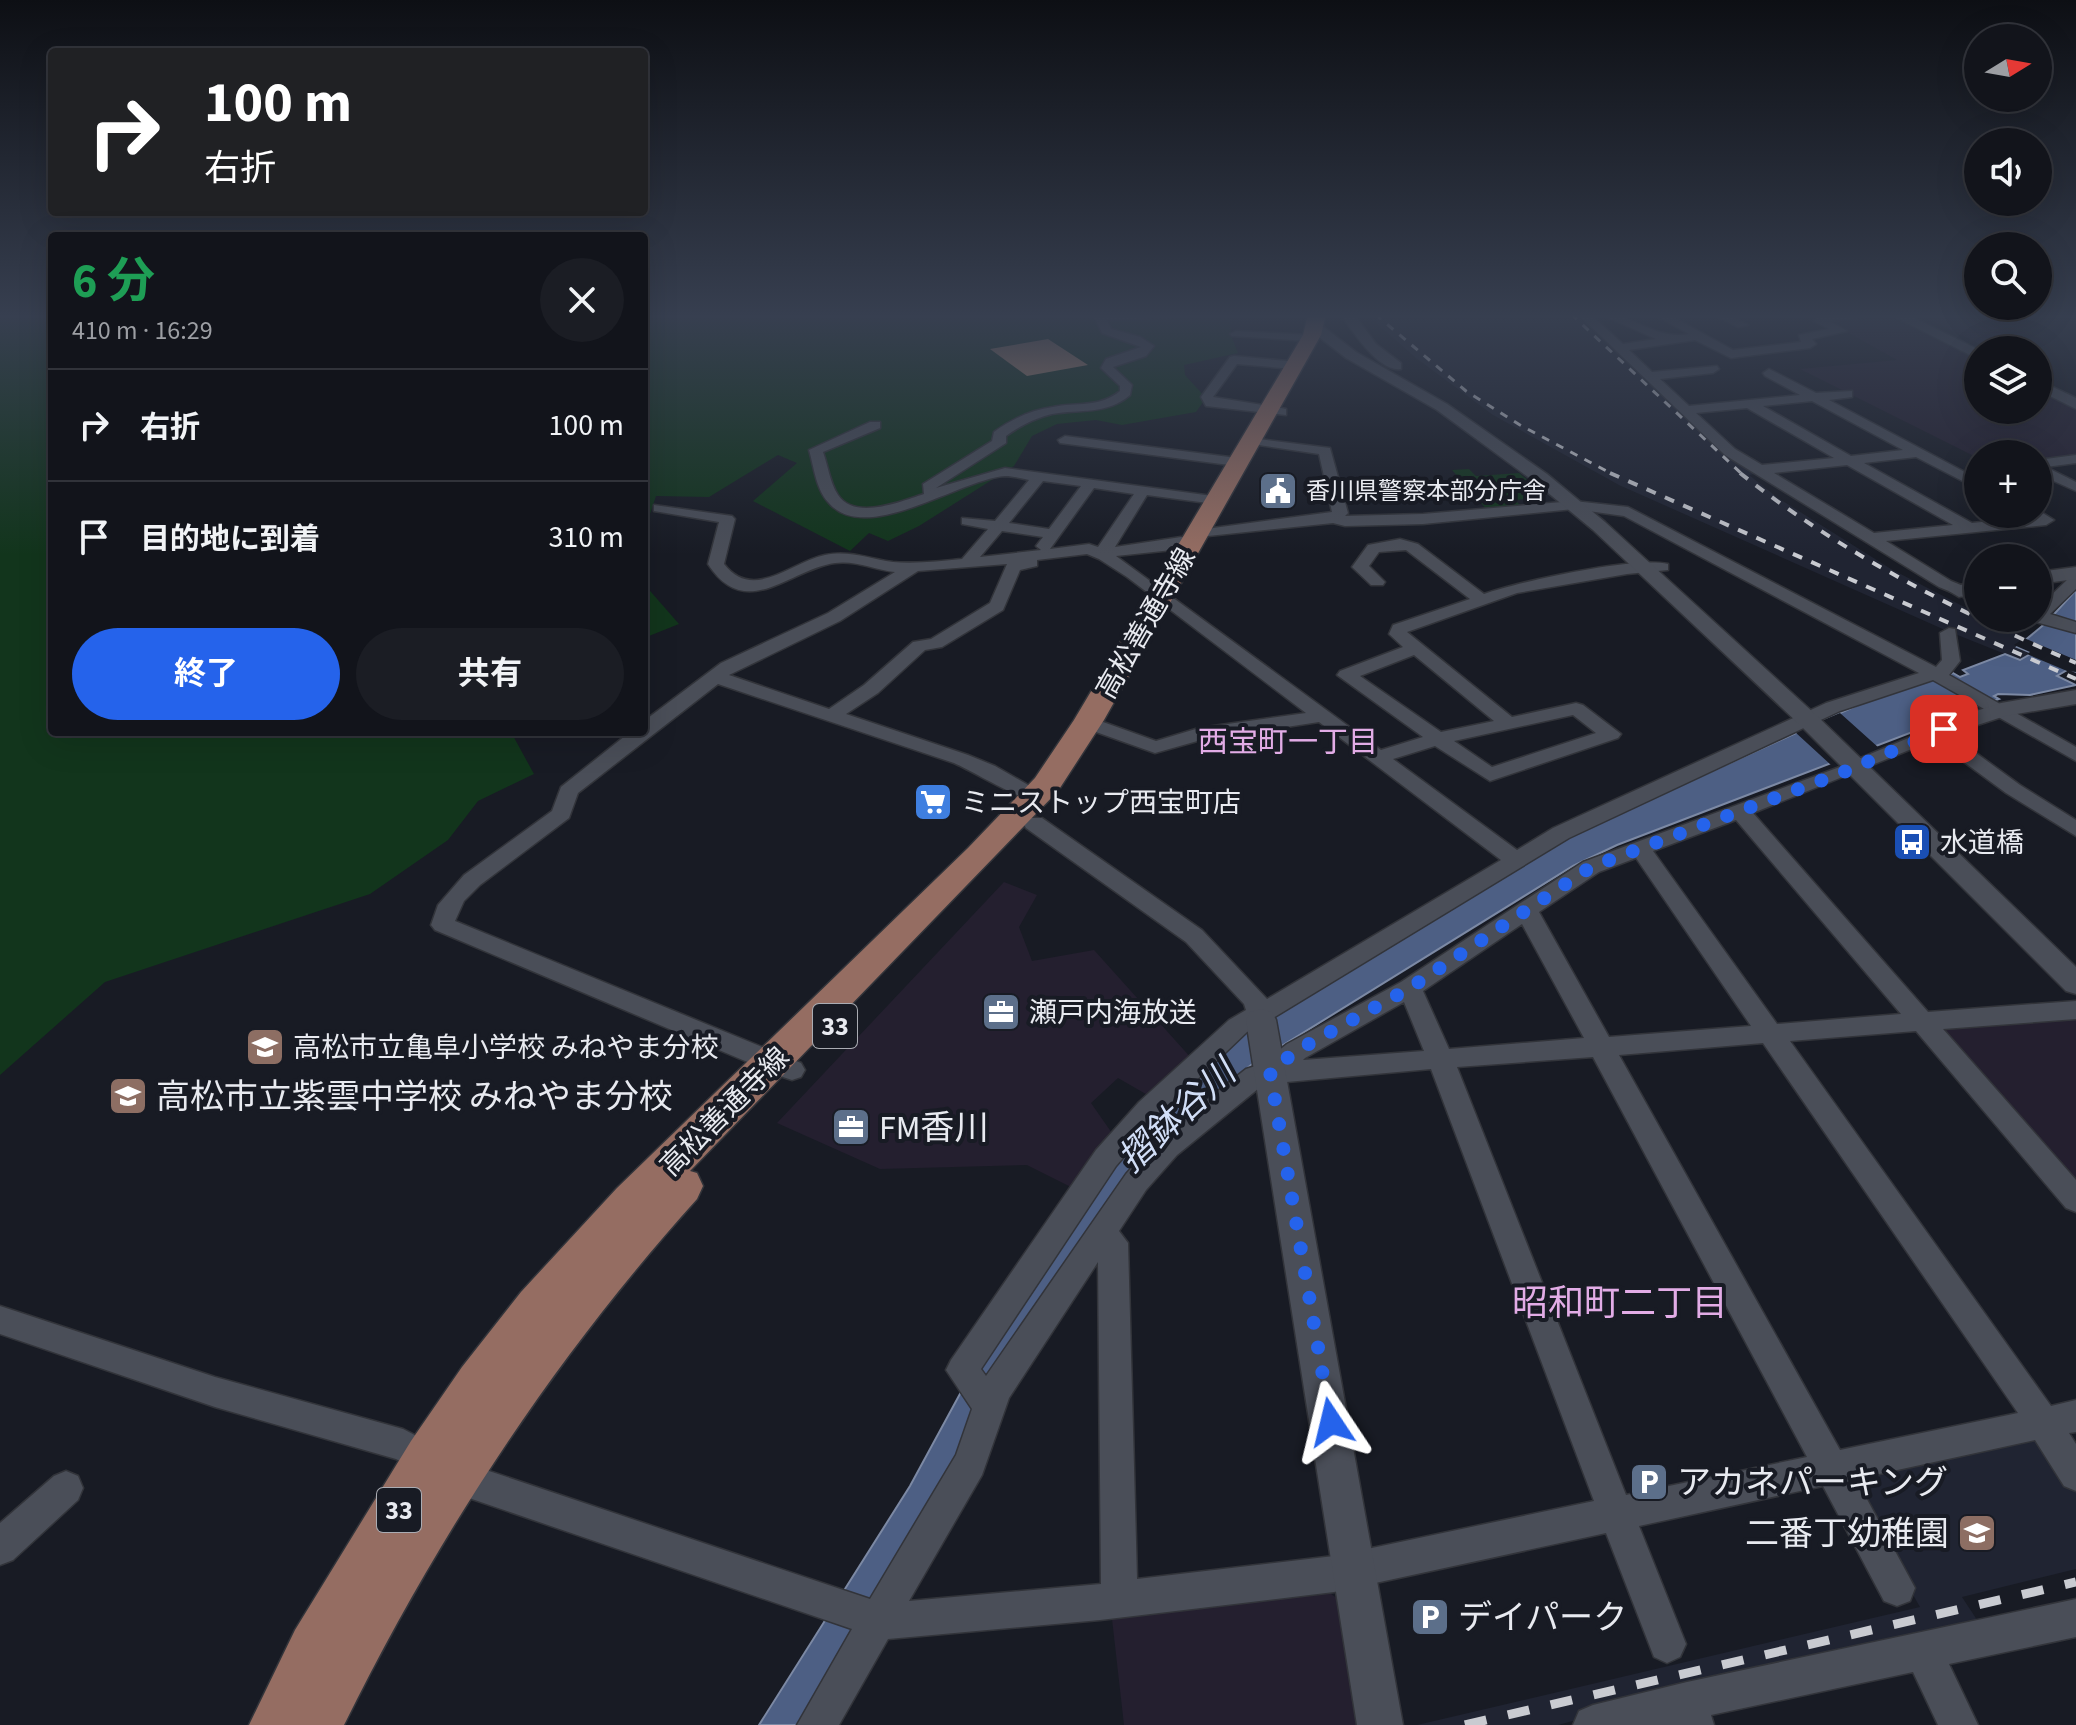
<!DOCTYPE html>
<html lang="ja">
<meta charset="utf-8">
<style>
:root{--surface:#12141b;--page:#1b1d24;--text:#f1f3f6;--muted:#9c9ea3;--line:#31333a;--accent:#2563eb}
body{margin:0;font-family:"Source Sans 3","Noto Sans JP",sans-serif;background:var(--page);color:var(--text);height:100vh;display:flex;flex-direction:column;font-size:30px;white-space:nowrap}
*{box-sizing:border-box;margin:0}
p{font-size:26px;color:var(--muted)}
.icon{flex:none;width:44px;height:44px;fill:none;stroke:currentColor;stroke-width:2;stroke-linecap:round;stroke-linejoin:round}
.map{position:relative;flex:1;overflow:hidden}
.drawer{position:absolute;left:48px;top:232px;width:600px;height:504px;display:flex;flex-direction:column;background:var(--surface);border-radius:8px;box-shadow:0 8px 32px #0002,0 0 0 2px var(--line)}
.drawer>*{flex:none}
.guide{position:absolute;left:48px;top:48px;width:600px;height:168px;border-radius:8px;box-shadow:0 8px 32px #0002,0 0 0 2px var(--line);background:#202124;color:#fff;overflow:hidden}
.needle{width:52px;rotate:79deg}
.buttons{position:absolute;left:1964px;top:24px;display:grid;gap:16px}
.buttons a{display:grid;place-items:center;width:88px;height:88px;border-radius:50%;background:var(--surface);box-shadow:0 8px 32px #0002,0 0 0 2px var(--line);font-size:40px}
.pin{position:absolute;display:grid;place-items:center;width:68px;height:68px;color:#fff;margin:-34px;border-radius:16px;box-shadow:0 4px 12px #0006}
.me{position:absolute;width:88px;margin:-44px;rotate:350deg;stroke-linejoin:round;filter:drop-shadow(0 0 6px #0008)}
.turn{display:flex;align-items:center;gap:28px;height:168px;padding:0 24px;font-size:36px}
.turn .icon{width:104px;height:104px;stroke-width:2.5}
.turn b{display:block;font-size:56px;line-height:68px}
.round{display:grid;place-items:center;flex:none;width:84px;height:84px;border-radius:42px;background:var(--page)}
.head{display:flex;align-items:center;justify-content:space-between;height:136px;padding:0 24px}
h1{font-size:48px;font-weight:700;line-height:60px;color:#1e9e55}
.cta{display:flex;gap:16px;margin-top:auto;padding:16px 24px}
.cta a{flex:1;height:92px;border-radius:48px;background:var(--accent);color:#fff;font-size:32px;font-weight:700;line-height:92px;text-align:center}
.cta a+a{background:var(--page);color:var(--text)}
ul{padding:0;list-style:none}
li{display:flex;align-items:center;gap:24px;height:112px;padding:0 24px;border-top:2px solid var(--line)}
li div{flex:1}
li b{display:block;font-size:30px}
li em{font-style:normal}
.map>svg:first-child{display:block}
.commercial{fill:#241f2f}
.built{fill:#202432}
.green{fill:#12351c}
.water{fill:#4d5f84;stroke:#7c89a4;stroke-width:2}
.pier{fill:#181b24}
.building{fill:#b99074}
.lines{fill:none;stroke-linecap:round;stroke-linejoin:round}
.minor-casing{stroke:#32343a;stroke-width:3}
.tertiary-casing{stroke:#32343a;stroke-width:3}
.primary-casing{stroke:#32343a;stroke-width:3}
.minor{fill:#4a4e58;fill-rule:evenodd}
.tertiary{fill:#4a4e58;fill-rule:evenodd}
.primary{fill:#956d62;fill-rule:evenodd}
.rail-far2{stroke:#c9cbd1;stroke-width:3;stroke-dasharray:8 8;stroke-linecap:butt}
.rail-far1{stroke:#c9cbd1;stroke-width:4;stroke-dasharray:10 10;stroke-linecap:butt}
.rail{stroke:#c9cbd1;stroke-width:9;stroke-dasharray:22 22;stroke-linecap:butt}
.route{stroke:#2563eb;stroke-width:14;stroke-dasharray:0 25.2}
.labels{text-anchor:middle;stroke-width:8;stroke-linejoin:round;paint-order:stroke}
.far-poi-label{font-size:24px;fill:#e8eaf0;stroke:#181b24;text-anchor:start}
.shield{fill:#181b24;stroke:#aaacb3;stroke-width:2}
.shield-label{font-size:26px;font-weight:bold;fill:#e8eaf0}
.street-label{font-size:28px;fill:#e8eaf0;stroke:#181b24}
.poi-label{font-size:28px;fill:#e8eaf0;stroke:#181b24;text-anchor:start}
.neighbourhood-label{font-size:30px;fill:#e2ace6;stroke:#181b24}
.near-poi-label{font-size:34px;fill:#e8eaf0;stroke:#181b24;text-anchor:start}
.near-water-label{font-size:36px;font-style:italic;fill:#d1def7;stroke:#181b24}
.near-neighbourhood-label{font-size:36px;fill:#e2ace6;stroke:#181b24}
</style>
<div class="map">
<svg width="2076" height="1725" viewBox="0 0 2076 1725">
<rect width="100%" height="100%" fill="#181b24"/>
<path class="commercial" d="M1885 314 1978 360V410H2038V390L2076 409V456L2038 461V454H1978V458L1800 369 1897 360 1824 319Z
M1918 314H1976L2029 350H1992Z
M1004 882 1037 895 1019 927 1032 961 1094 950 1192 1059 1151 1097 1118 1078 1091 1103 1114 1136 1075 1189 1027 1165 880 1169 777 1123Z
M2076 1015V1186L1943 1033 1947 1026Z
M1323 1588 1338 1599 1366 1725H1124L1111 1610Z"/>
<path class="built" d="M1366 314H1577L1725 452 1760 473 1749 475 1778 498 1891 569 1978 614V618H1986L2028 639 2018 646 2033 653 2020 660 1945 630 1619 485 1493 415 1416 358Z
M2044 1437 2076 1483V1569L1962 1597 1981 1626 1683 1691 1558 1725H1417L1920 1607 1857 1497 1858 1479Z"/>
<path class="green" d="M0 314H52V732H511L534 774 478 801 448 840 370 894 105 982 0 1075Z
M644 314H1229L1232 338 1238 353 1184 365 1185 375 1206 398 1196 412 1122 425 1096 420 1057 424 1032 436 1014 466 919 526 888 541 869 533 850 551 753 501 797 463 778 455 709 497 656 496 644 532Z
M1469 469 1476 476 1519 473 1535 486 1525 488 1536 498 1515 500 1523 508 1488 511 1452 470Z
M644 584 679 624 644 638Z"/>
<path class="water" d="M2076 590V672L2069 669 2057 676 2076 685 2030 695 1998 694 1994 696 1999 699 1934 720 1936 723 1617 845 1573 866 1251 1065 1160 1140 952 1466 797 1725H759L910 1486 974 1368 1104 1173 1169 1097 1245 1031 1573 834 1880 695 1953 673 1960 677 1968 674 1963 670 2005 654 2020 660 2032 653 2017 647 2047 622Z"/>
<path class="pier" d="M2024 638 2076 660V672L2067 671 2027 654 2030 652 2014 645Z
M1840 713 1879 748 1831 765 1795 732Z"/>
<path class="building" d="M1048 339 1088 365 1027 376 990 349Z"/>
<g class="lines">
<g class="minor-casing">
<path id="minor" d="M1102 314H1182L1176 317 1107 320 1111 329 1140 337 1154 346 1146 356 1113 367 1132 385 1130 395C1107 415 1080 409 1052 414 1035 418 1020 426 1006 436V443L936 488 1005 468 1220 497V503L1215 504 1147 495 1115 547 1181 537 1197 540 1199 543 1191 548 1116 556 1381 750 1423 737 1337 675 1340 671 1403 647 1389 634 1393 625 1470 599 1406 550 1379 552 1369 566 1385 582 1383 585H1371L1352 567 1368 545 1400 539 1418 544 1484 594C1519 582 1634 556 1668 564V570L1627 574 1517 593 1407 632 1512 717 1576 703 1583 705 1621 734 1618 738 1490 781 1435 746 1393 759 1517 850 1553 828 1826 703 1919 673 1624 516 1574 509 1423 524 1345 526 1333 523 1208 536 1205 533 1213 528 1332 512 1319 454 1259 445V439L1330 448 1348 513 1345 516 1423 514 1574 501 1628 507 1936 667 1942 660 1940 633 1949 628 1955 629 1960 661 1949 675 2076 747V761L1933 680 1840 711 1569 838 1273 1018 1270 1026 1256 1027 1247 1032 1159 1116 1116 1166 981 1369 986 1376 1126 1174 1157 1139 1246 1069 1262 1064 1287 1044 1401 982 1583 862 1837 768 1944 723 1954 729 1950 734 2020 785 2076 820V836L2006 793 1934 740 1753 813 1928 1012 2076 1001V1019L1943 1029 2076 1180V1212L2066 1208 1916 1031 1790 1041 2051 1406 2076 1400V1432L2069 1433 2076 1444V1491L2064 1486 2035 1440 1856 1479 1915 1588 1910 1601 1897 1606 1884 1601 1823 1486 1639 1526 1686 1644 1680 1657 1667 1663 1654 1657 1606 1533 1334 1592 1100 1620 888 1639 839 1725H797L852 1629 469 1498 396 1459 215 1407 0 1334V1306L215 1377 403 1429 477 1467 870 1599 956 1455 972 1409 946 1370 951 1360 1096 1150 1139 1102 1229 1020 1246 1010 1244 1004 1186 942 1026 828 1023 823 1026 818H1042L1202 930 1267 999 1501 860 1319 722 1201 740 1155 753 1096 732 1093 728 1103 722 1156 741 1199 728 1306 713 1127 577 1099 559 1087 554 1037 560V566L1020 570 1003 610 942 647 925 650 878 693 846 714 968 755 995 766 1042 793 1045 797 1042 801C1027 805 973 771 954 763L718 684 578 793 569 818 480 885 464 901 455 921 801 1063 805 1070 801 1077 792 1080 783 1077 435 930 431 925 438 905 464 875 552 811 561 787 630 732H644V721L721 663 828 613 895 572C875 570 855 560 835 563 790 569 746 623 708 564L719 522 654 511V505L732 516 735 519 724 564C753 602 791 562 825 555 850 550 870 559 893 562 916 564 940 561 962 559L988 529 962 524V518L995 521 1029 480C1021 478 1012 476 1005 476 960 479 865 547 828 502 816 489 814 467 809 450L870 422H880V428L823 452C828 466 830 483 838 495 855 521 902 501 924 494L923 484 992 441 994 432C1012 419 1031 410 1053 407 1076 402 1100 408 1120 391V386L1101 368 1106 359 1141 347 1102 333 1095 318ZM1043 481 1081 486 1049 529 1009 523ZM1094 488 1134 494 1098 547 1089 544 1050 549ZM1002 531 1043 537 1036 546 1041 550 980 557ZM1007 564 990 603 931 639 913 642 864 685 829 709 729 675 840 621 918 571ZM1414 655 1494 721 1441 732 1360 676ZM1573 715 1596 733 1492 767 1454 741ZM1736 820 1901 1014 1777 1024 1653 851ZM1636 858 1751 1026 1609 1037 1539 912 1599 872ZM1522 924 1584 1038 1449 1049 1423 991ZM1404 1002 1424 1051 1303 1060 1305 1058ZM1763 1043 2018 1413 1840 1450 1619 1055ZM1593 1057 1807 1457 1626 1495 1457 1067ZM1431 1069 1594 1501 1334 1556 1137 1579 1128 1243 1119 1231 1146 1190 1177 1155 1264 1084ZM1098 1262 1101 1584 909 1601 982 1475 1009 1398Z
M1578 314H1590L1623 344 1656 339 1600 314C1635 314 1654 340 1689 334L1655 315 1678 314 1673 317 1733 350 1801 342 1799 335 1829 329 1814 321 1820 316 1870 314 1864 317 1829 321 1847 331 1812 339 1816 344 1810 348 1731 358 1695 340 1629 350 1652 372 1717 366 1719 369 1713 373 1660 379 1689 406 1800 395 1765 376 1763 373 1769 369 1816 393 1852 391V397L1829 400 1978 479V489L1916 457 1864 463 1972 523 2029 517 2026 514H2038V510L2054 520 2046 525 1886 541 1951 581 1978 592V603L1939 587 1725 455ZM1812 401 1903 450 1851 456 1763 406ZM1747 408 1834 458 1762 465 1735 449 1696 413ZM1847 465 1953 525 1874 533 1774 473Z
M1712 314H1727L1748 325 1738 327Z
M1236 331 1310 335 1316 338 1310 341 1232 336 1230 334Z
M1234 356 1298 362V368L1294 369 1237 364 1213 397 1281 408 1286 409V415L1206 406 1201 397 1230 357Z
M1065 436 1237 458 1244 462 1237 466 1060 443 1058 440Z
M2076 455V463L2046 467 2076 482V491L2038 474V460Z
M2076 575V589L2050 614 2076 622V633L2032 621 2030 618H2038V608L2070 577Z
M66 1471 78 1476 83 1488 78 1500 13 1560 0 1565V1523L54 1476Z
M2076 1599V1637L1949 1664 1978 1725H1938L1913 1672 1711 1715 1714 1725H1573L1579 1711 1593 1705 1687 1682Z"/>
</g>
<g class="tertiary-casing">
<path id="tertiary" d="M1340 314H1354L1376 344 1401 363V369C1378 372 1353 331 1340 314Z
M1889 314H1906L1979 350 1978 359Z
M1310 324H1320L1356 352 1447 404 1547 474 1605 522 1815 714 2076 967V994L2066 991 1799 724 1593 530 1535 482 1437 410 1346 358 1310 330Z
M2038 380 2076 398V409L2038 390Z
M2076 567V579L2038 584V572Z
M1978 581V593L1959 597 1949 591 1952 587Z
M2076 690V704L2005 716 1944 736 1936 734 1933 729 1936 724 2001 703Z
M1261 1009 1272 1012 1276 1020 1403 1725H1357L1246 1020 1250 1012Z"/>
</g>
<g class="primary-casing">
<path id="primary" d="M1308 314H1326L1321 335 1104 720 1058 791 690 1171 697 1173 703 1186 697 1199C554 1358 439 1533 344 1725H249L295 1630 411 1441 462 1367 521 1292 617 1188 968 848 1035 778 1074 720 1303 335Z"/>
</g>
<use href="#minor" class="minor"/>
<use href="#tertiary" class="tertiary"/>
<use href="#primary" class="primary"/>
<path class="rail-far2" d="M1375 314 1466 391 1520 425 1614 475
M1571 314 1743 475"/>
<path class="rail-far1" d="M1610 473 2076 679
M1740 473C1842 554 1957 611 2076 663"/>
<path class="rail" d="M1465 1725 2076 1582"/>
</g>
<linearGradient id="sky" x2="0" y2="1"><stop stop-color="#0d0f14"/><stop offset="0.57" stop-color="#373f50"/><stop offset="1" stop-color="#373f50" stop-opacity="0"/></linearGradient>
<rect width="2076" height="555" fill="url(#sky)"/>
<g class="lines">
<path class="route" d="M1331 1422 1270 1072 1296 1051 1410 988 1591 867 1844 772 1944 729"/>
</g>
<defs>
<g id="civic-square" transform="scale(2)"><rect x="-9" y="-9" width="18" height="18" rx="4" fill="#5c6f8a" stroke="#181b24"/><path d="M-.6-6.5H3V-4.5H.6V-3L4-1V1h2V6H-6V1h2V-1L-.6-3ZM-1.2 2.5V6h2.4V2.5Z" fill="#fff"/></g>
<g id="supermarket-square" transform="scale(2)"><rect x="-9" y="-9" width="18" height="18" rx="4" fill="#3f7fe0" stroke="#181b24"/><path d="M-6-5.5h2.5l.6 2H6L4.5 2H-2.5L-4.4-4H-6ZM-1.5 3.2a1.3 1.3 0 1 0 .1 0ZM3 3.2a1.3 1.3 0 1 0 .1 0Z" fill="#fff"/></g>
<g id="bus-square" transform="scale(2)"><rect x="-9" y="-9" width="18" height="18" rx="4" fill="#1a4fb4" stroke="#181b24"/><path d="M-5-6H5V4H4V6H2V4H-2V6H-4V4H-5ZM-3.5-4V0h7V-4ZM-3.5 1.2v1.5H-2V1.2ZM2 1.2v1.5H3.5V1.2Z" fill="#fff"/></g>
<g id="office-square" transform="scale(2)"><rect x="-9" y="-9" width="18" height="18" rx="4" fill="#5c6f8a" stroke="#181b24"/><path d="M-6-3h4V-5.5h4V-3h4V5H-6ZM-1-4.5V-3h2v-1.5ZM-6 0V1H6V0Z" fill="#fff"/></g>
<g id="school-square" transform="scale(2)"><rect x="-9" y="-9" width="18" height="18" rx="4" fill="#8d6e63" stroke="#181b24"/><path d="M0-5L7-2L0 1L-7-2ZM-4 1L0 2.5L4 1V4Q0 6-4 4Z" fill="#fff"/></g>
<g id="parking-square" transform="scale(2)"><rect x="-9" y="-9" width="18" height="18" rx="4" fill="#5c6f8a" stroke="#181b24"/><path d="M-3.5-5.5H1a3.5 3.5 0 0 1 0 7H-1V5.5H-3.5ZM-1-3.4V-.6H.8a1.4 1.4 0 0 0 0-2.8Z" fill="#fff"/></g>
</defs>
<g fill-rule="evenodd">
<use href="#civic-square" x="1278" y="491"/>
<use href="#supermarket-square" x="933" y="802"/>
<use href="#bus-square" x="1912" y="842"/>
<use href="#office-square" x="1001" y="1012"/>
<use href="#school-square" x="265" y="1047"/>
<use href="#school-square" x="128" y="1096"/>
<use href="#office-square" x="851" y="1127"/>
<use href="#parking-square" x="1649" y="1482"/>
<use href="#school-square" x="1977" y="1533"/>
<use href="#parking-square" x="1430" y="1617"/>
</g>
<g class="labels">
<g class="far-poi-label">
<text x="1306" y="499">香川県警察本部分庁舎</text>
</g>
<g class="shield">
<rect x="813" y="1004" width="44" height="44" rx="6"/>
<rect x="377" y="1488" width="44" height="44" rx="6"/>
</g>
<g class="shield-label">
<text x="835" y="1035">33</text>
<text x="399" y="1519">33</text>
</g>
<g class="street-label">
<text transform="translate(1145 623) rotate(-60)" y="10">高松善通寺線</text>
<text transform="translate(724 1111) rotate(-45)" y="10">高松善通寺線</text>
</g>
<g class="poi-label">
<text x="961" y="812">ミニストップ西宝町店</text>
<text x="1940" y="852">水道橋</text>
<text x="1029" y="1022">瀬戸内海放送</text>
<text x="293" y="1057">高松市立亀阜小学校 みねやま分校</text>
</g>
<g class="neighbourhood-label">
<text x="1288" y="752">西宝町一丁目</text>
</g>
<g class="near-poi-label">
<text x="156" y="1108">高松市立紫雲中学校 みねやま分校</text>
<text x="879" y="1139">FM香川</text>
<text x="1677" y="1494">アカネパーキング</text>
<text x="1949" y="1545" text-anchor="end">二番丁幼稚園</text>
<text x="1458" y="1629">デイパーク</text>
</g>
<g class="near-water-label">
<text transform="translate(1176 1115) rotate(-43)" y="13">摺鉢谷川</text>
</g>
<g class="near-neighbourhood-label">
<text x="1620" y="1315">昭和町二丁目</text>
</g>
</g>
</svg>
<div class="buttons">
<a><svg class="needle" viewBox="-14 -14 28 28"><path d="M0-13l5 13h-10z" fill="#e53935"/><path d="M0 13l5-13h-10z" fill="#9c9ea3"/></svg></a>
<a><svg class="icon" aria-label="sound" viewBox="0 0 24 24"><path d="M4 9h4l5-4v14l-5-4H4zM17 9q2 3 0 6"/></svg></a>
<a><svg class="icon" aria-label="search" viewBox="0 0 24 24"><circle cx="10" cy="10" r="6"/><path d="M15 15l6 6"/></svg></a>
<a><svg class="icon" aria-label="layers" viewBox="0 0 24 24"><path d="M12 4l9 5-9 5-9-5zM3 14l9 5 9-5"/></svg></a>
<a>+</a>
<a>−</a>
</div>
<div class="pin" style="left:1944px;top:729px;background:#d93025"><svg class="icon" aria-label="arrive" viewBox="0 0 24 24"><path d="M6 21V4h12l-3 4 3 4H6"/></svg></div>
<svg class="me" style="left:1331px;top:1422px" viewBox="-20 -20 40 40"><path d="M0-17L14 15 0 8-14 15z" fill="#2563eb" stroke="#fff" stroke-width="4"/></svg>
<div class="guide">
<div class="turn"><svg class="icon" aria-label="right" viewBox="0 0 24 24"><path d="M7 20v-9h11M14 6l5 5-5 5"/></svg><div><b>100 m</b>右折</div></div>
</div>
<section class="drawer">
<div class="head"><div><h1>6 分</h1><p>410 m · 16:29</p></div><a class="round"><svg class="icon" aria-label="close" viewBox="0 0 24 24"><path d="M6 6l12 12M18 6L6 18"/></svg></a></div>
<ul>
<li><svg class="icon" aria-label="right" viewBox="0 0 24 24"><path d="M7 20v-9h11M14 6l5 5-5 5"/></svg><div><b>右折</b></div><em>100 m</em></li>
<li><svg class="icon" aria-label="arrive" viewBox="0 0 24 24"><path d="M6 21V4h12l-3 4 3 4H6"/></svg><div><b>目的地に到着</b></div><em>310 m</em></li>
</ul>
<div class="cta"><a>終了</a><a>共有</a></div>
</section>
</div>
